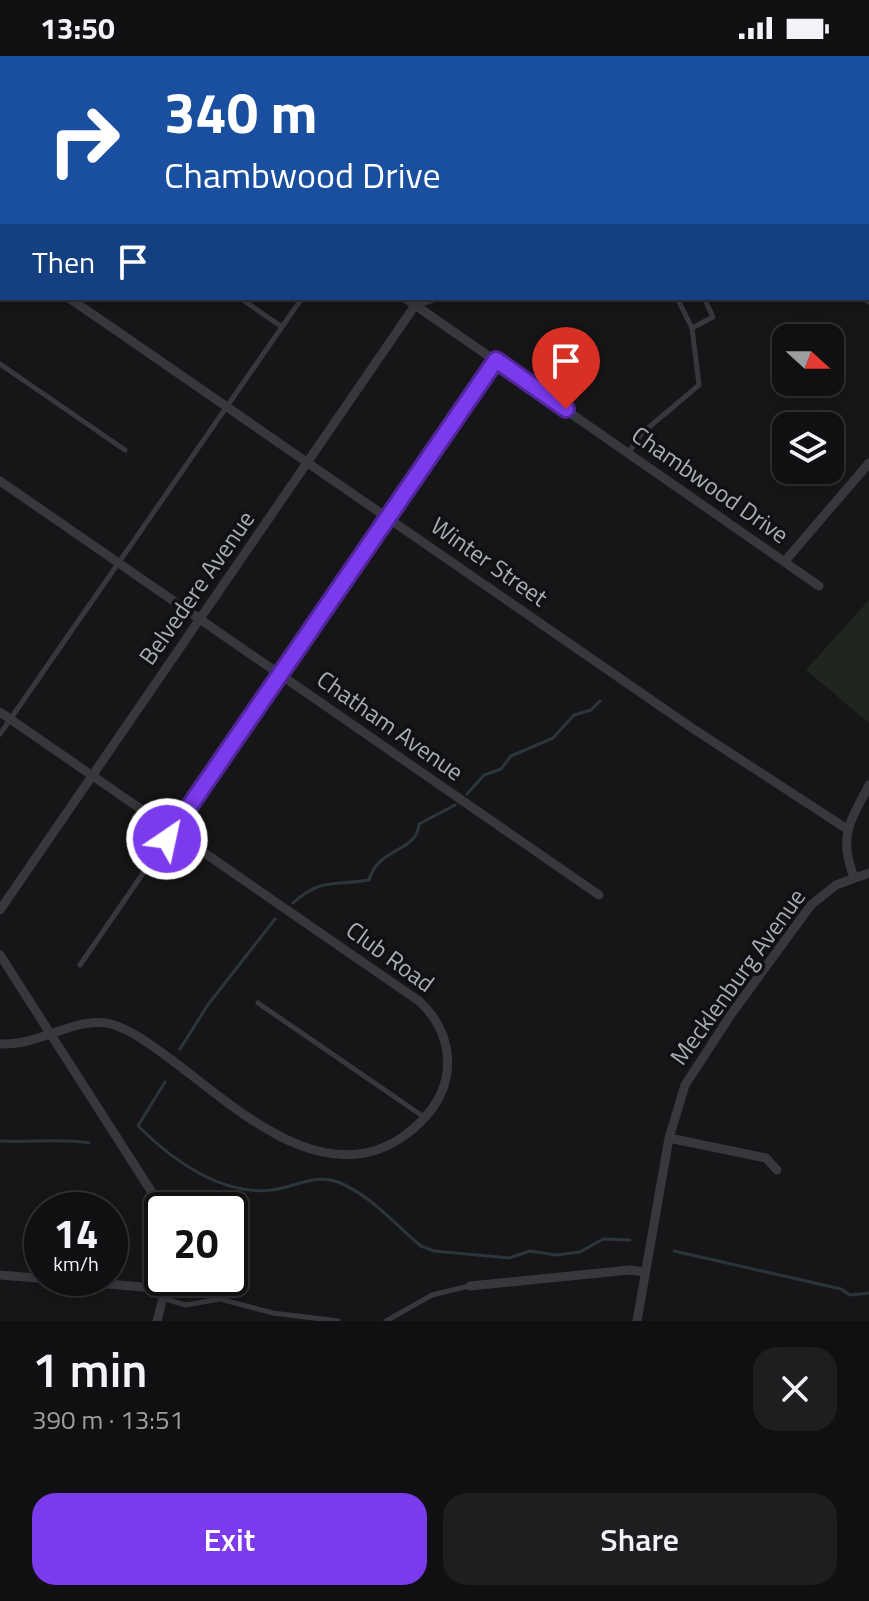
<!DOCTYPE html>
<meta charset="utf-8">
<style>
:root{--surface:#101012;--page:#1e1e20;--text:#f1f3f6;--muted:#9c9d9f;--line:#303032;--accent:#7c3aed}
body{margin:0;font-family:"Titillium Web",sans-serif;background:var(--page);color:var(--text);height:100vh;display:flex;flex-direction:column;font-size:30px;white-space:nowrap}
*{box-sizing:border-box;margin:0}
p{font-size:26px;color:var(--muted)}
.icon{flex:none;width:44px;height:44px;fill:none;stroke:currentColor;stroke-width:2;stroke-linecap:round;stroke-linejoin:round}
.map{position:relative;height:1265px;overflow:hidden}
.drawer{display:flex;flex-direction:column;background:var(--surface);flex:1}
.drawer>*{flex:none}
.hud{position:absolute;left:0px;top:0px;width:870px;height:244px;box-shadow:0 4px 12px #0003,0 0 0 2px var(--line);background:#1a4fa0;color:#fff;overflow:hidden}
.needle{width:52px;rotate:111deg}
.tools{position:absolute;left:772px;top:268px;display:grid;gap:16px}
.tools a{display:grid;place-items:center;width:72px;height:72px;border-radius:16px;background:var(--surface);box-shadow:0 4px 12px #0003,0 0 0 2px var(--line);font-size:40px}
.speed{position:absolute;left:24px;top:1136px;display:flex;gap:16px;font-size:40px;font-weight:700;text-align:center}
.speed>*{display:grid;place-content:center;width:104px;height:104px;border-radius:50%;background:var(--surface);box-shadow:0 4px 12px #0003,0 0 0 2px var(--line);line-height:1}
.speed small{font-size:20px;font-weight:400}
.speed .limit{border:4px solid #111;border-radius:12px;background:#fff;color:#111}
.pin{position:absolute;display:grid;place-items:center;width:68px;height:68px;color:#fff;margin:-82px -34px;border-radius:50% 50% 50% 0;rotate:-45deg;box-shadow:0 0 8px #0007}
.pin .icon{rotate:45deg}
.me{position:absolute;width:88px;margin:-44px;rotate:34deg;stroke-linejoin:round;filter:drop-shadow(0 0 6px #0008)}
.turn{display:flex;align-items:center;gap:28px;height:168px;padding:0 32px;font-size:36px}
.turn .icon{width:104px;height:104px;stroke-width:2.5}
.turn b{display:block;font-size:56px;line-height:68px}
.then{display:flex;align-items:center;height:76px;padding:0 32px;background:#0003;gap:16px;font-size:30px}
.round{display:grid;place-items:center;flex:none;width:84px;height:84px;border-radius:24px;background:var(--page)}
.summary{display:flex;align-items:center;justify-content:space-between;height:136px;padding:0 32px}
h1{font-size:48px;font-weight:600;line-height:60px}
.primary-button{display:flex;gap:16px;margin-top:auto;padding:16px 32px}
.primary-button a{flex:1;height:92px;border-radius:24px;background:var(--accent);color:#fff;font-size:32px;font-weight:600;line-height:92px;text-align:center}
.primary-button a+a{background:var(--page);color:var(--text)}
.status{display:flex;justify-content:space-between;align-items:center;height:56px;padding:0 40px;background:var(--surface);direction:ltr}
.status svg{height:22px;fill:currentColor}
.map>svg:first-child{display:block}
.green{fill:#1e261f}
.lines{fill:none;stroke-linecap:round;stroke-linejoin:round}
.stream{stroke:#2c353c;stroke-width:3}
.lane{stroke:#37383d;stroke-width:5}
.street{stroke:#37383d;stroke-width:9}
.route-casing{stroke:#51269a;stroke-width:20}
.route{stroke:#7c3aed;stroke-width:14}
.labels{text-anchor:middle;stroke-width:7;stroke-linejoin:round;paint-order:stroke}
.street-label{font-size:24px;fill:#a8adb8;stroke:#111113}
</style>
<div class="status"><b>13:50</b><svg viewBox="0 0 49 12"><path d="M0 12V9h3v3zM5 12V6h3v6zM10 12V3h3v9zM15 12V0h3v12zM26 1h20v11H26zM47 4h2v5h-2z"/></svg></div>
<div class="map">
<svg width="869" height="1265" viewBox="0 0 869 1265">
<rect width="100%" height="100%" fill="#161618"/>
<path class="green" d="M869 544V667L806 614Z"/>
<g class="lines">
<path class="stream" d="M467 738 484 719 501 713 511 700 553 682 574 659 591 654 600 645
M293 847C322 821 335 830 369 824 379 790 417 797 419 768L455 749
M180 993 207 950 275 863
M165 1026 138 1070C173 1105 225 1143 278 1133 298 1129 318 1118 338 1126 369 1138 396 1169 421 1190L434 1195 509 1202 530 1195 556 1199 580 1196 603 1183 630 1184
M0 1085C30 1087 59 1082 89 1087
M674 1195 841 1233 850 1239 869 1237"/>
<path class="lane" d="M223 0 226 2
M467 2 468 0
M0 75 2 76
M240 242 282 271
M692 272 713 261 704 242
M0 308 125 394
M629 396 641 378 699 329 692 272 677 242
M0 678 302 242
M80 909 496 304
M258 947 424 1061
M165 1243 186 1249 220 1243 273 1257 338 1265
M386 1265 432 1239 469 1230"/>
<path class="street" d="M54 0 57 2
M388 0 391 2
M723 0 726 2
M42 2 43 0
M584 2 585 0
M0 49H2
M0 64 2 61
M868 70H869
M868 98 869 99
M0 195 2 196
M868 241 869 244
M69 242 692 672 847 773
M405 242 819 530
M0 425 599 839
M785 505 869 407
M0 656 419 945C441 965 452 993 446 1022 441 1046 423 1066 404 1080 322 1138 232 1048 169 1002 151 989 132 974 111 968 77 959 41 990 0 988
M854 821C838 780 850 766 869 729
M0 854 416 248 433 242
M0 899 151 1135 162 1161
M669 1082 766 1102 777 1114
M0 1219 167 1233
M470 1230 630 1214 645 1216
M157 1265 168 1222
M637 1265 669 1082 685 1029 732 957 811 849 836 829 869 817"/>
</g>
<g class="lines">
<g class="route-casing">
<path id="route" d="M167 783 496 304 566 353"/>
</g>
<use href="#route" class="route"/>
</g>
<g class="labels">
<g class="street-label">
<text transform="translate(710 429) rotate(35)" y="8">Chambwood Drive</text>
<text transform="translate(489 506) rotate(35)" y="8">Winter Street</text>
<text transform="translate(197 532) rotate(-55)" y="8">Belvedere Avenue</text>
<text transform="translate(390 670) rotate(35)" y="8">Chatham Avenue</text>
<text transform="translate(390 901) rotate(36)" y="8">Club Road</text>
<text transform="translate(738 921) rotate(-54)" y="8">Mecklenburg Avenue</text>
</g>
</g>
</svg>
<div class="tools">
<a><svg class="needle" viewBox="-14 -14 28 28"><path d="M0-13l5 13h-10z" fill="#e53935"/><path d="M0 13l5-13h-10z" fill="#9c9d9f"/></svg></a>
<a><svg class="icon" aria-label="layers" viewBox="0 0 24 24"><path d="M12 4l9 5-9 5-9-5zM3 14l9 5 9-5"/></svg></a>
</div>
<div class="speed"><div>14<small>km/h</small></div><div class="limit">20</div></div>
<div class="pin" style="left:566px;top:353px;background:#d93025"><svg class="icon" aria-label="arrive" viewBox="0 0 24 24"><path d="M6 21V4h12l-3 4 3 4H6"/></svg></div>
<svg class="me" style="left:167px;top:783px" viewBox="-20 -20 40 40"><circle r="17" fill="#7c3aed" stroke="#fff" stroke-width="3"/><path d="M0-11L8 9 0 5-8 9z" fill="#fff"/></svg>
<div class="hud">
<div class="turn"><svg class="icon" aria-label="right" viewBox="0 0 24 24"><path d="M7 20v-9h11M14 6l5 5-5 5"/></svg><div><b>340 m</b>Chambwood Drive</div></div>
<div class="then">Then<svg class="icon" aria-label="arrive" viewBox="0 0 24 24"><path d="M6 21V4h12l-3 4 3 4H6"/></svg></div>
</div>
</div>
<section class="drawer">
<div class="summary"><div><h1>1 min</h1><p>390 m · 13:51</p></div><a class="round"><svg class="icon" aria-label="close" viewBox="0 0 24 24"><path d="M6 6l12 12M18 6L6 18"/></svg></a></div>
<div class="primary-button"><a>Exit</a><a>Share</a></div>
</section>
